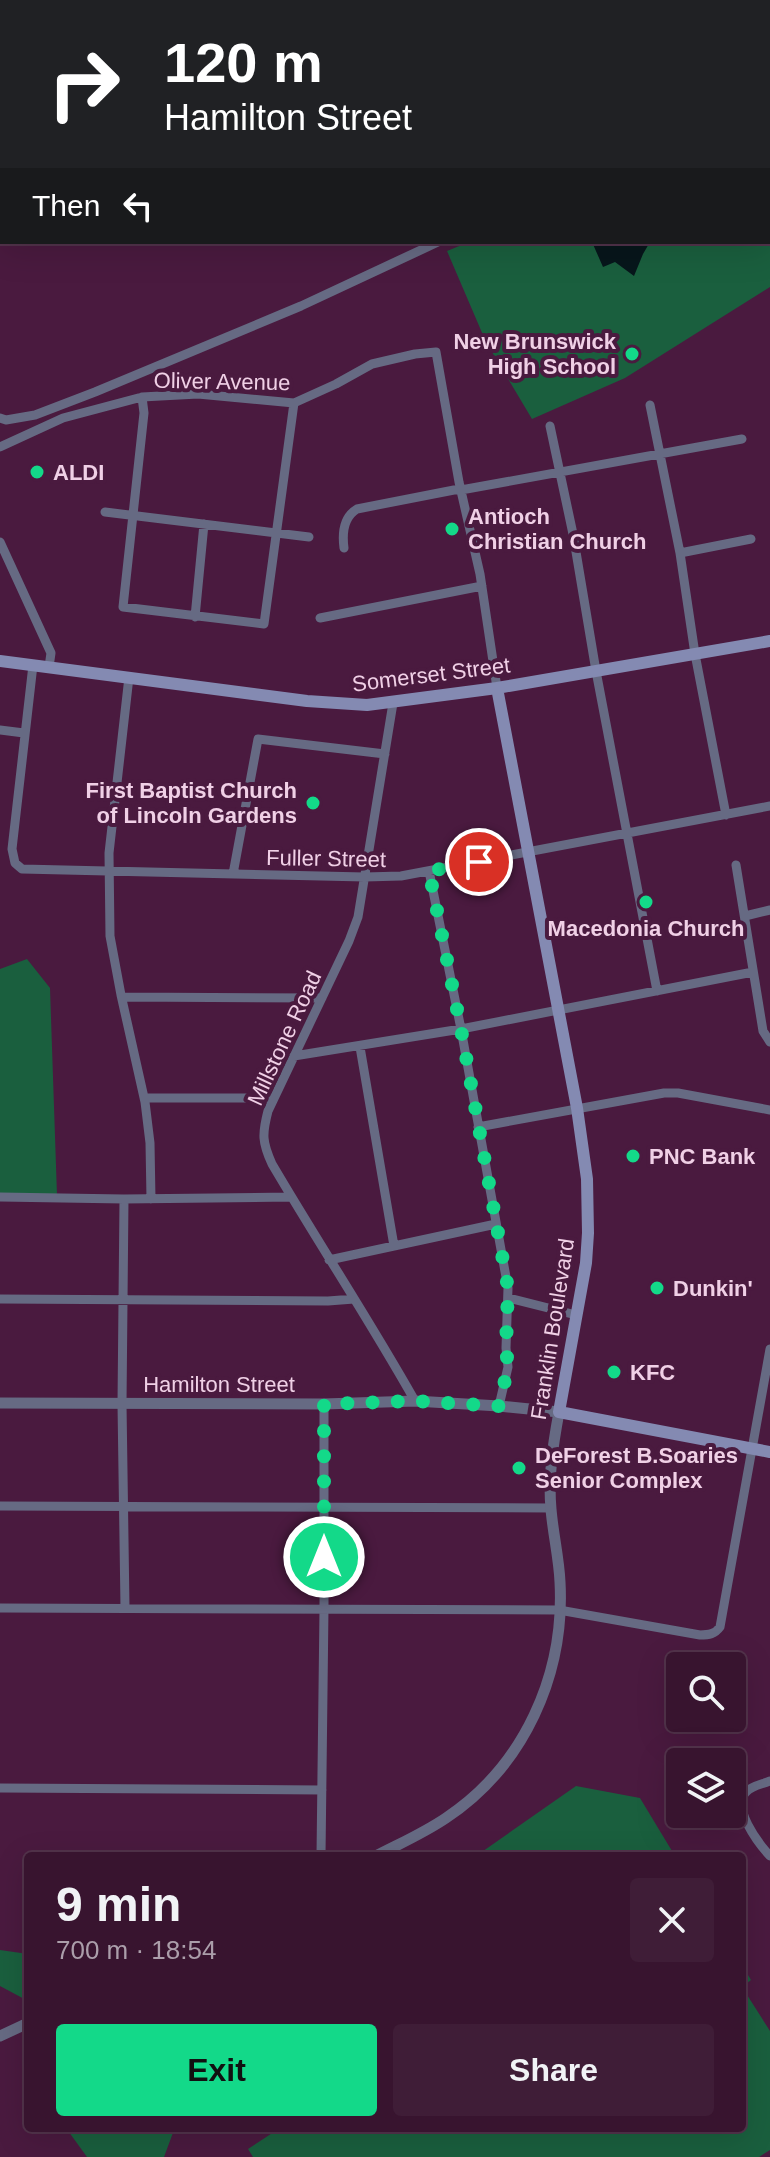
<!DOCTYPE html>
<meta charset="utf-8">
<style>
:root{--surface:#38142f;--page:#3f1d37;--text:#f1f3f6;--muted:#ab9eaa;--line:#52334b;--accent:#13d989}
body{margin:0;font-family:Helvetica,sans-serif;background:var(--page);color:var(--text);height:100vh;display:flex;flex-direction:column;font-size:30px;white-space:nowrap}
*{box-sizing:border-box;margin:0}
p{font-size:26px;color:var(--muted)}
.icon{flex:none;width:44px;height:44px;fill:none;stroke:currentColor;stroke-width:2;stroke-linecap:round;stroke-linejoin:round}
.map{position:relative;flex:1;overflow:hidden}
.side{position:absolute;left:24px;top:1852px;width:722px;height:280px;display:flex;flex-direction:column;background:var(--surface);border-radius:8px;box-shadow:0 8px 32px #0002,0 0 0 2px var(--line)}
.side>*{flex:none}
.banner{position:absolute;left:0px;top:0px;width:770px;height:244px;box-shadow:0 8px 32px #0002,0 0 0 2px var(--line);background:#202124;color:#fff;overflow:hidden}
.buttons{position:absolute;left:666px;top:1652px;display:grid;gap:16px}
.buttons a{display:grid;place-items:center;width:80px;height:80px;border-radius:8px;background:var(--surface);box-shadow:0 8px 32px #0002,0 0 0 2px var(--line);font-size:40px}
.pin{position:absolute;display:grid;place-items:center;width:68px;height:68px;color:#fff;margin:-34px;border:4px solid #fff;border-radius:50%;box-shadow:0 2px 8px #0007}
.me{position:absolute;width:88px;margin:-44px;rotate:0deg;stroke-linejoin:round;filter:drop-shadow(0 0 6px #0008)}
.turn{display:flex;align-items:center;gap:28px;height:168px;padding:0 32px;font-size:36px}
.turn .icon{width:104px;height:104px;stroke-width:2.5}
.turn b{display:block;font-size:56px;line-height:68px}
.then{display:flex;align-items:center;height:76px;padding:0 32px;background:#0003;gap:16px;font-size:30px}
.round{display:grid;place-items:center;flex:none;width:84px;height:84px;border-radius:8px;background:var(--page)}
.summary{display:flex;align-items:center;justify-content:space-between;height:136px;padding:0 32px}
h1{font-size:48px;font-weight:600;line-height:60px}
.button{display:flex;gap:16px;margin-top:auto;padding:16px 32px}
.button a{flex:1;height:92px;border-radius:8px;background:var(--accent);color:#111;font-size:32px;font-weight:600;line-height:92px;text-align:center}
.button a+a{background:var(--page);color:var(--text)}
.map>svg:first-child{display:block}
.green{fill:#1a5f3e}
.water{fill:#07161b}
.lines{fill:none;stroke-linecap:round;stroke-linejoin:round}
.minor{stroke:#666a83;stroke-width:9}
.tertiary{stroke:#666a83;stroke-width:11}
.secondary{stroke:#848ab2;stroke-width:12}
.rail-casing{stroke:#9c7492;stroke-width:6}
.rail{stroke:#4a1a3f;stroke-width:3;stroke-dasharray:9;stroke-linecap:butt}
.route{stroke:#13d989;stroke-width:14;stroke-dasharray:0 25.2}
.poi-dot{fill:#13d989;stroke:#4a1a3f;stroke-width:3}
.labels{text-anchor:middle;stroke-width:8;stroke-linejoin:round;paint-order:stroke}
.poi-label{font-size:22px;font-weight:bold;fill:#f0d0e6;stroke:#4a1a3f;text-anchor:start}
.street-label{font-size:22px;fill:#f0d0e6;stroke:#4a1a3f}
</style>
<div class="map">
<svg width="770" height="2157" viewBox="0 0 770 2157">
<rect width="100%" height="100%" fill="#4a1a3f"/>
<path class="green" d="M770 121V287L625 378 532 419 486 342 447 251 469 242H768V122Z
M27 959 50 988 57 1195H0V969Z
M576 1786 640 1798 675 1856H476Z
M0 1950 28 1954V2001L0 1986Z
M742 1965 751 1980 742 1987 770 2031V2150L759 2157H253L248 2149 280 2128H742Z
M66 2128H173L174 2130 164 2157H87Z"/>
<path class="water" d="M592 242H650L643 254 634 276 615 262 603 267Z"/>
<g class="lines">
<path class="minor" d="M142 397 144 413 123 607 264 624 294 403
M650 405 680 553 695 654 726 815
M0 418 6 420 35 415 95 392 301 306 438 242
M550 426 573 534 596 671 657 991
M0 447 63 418 142 397 198 394 294 403 336 384 372 364 415 354 436 352 459 482 480 574 497 688
M105 512 309 537
M0 542 51 653 49 667
M344 548C342 533 344 517 357 509L454 490H461L742 439
M680 553 751 539
M195 617 204 524
M320 618 482 586
M33 665 12 849 15 863 22 869 365 877 401 876 770 806
M129 677 109 853 110 936 121 995 145 1102 150 1143 151 1199
M393 703 358 917 349 941 268 1111C262 1134 262 1142 272 1164 319 1244 370 1321 415 1401
M0 730 24 733
M736 865 763 1031 770 1042
M429 871 461 1029 508 1288 506 1348 508 1367 499 1406
M233 874 258 739 385 754
M745 916 770 910
M122 997 322 998
M360 1047 394 1246
M294 1056 461 1029 753 972
M144 1098H274
M478 1127 664 1093H678L770 1110
M0 1197 124 1199 291 1197
M124 1199 122 1404 125 1608
M329 1260 496 1224
M509 1298 576 1315
M0 1299 328 1301 354 1299
M0 1506 551 1508
M0 1608 559 1610 700 1635C709 1635 715 1634 720 1627L770 1349
M770 1781C763 1784 751 1786 746 1792 731 1807 758 1843 770 1856
M0 1788 322 1790
M321 1856 324 1608V1404"/>
<path class="tertiary" d="M0 1403 324 1404 415 1401 499 1406 559 1412C553 1445 548 1476 551 1509 553 1534 559 1558 560 1582 565 1675 524 1766 446 1818 424 1833 399 1844 376 1856
M0 2036 28 2023"/>
<path class="secondary" d="M0 661 307 701 367 705 497 688 770 641
M497 688 577 1108 587 1179 588 1233 586 1263 559 1412 770 1452"/>
<g class="rail-casing">
<path id="rail" d="M665 0 667 2
M768 99 770 101"/>
</g>
<use href="#rail" class="rail"/>
</g>
<g class="lines">
<path class="route" d="M324 1557V1404L415 1401 499 1406 508 1367 506 1348 508 1288 461 1029 429 871 479 862"/>
</g>
<g class="poi-dot">
<circle cx="632" cy="354" r="8"/>
<circle cx="37" cy="472" r="8"/>
<circle cx="452" cy="529" r="8"/>
<circle cx="313" cy="803" r="8"/>
<circle cx="646" cy="902" r="8"/>
<circle cx="633" cy="1156" r="8"/>
<circle cx="657" cy="1288" r="8"/>
<circle cx="614" cy="1372" r="8"/>
<circle cx="519" cy="1468" r="8"/>
</g>
<g class="labels">
<g class="poi-label">
<text x="616" y="349" text-anchor="end">New Brunswick<tspan x="616" dy="25">High School</tspan></text>
<text x="53" y="480">ALDI</text>
<text x="468" y="524">Antioch<tspan x="468" dy="25">Christian Church</tspan></text>
<text x="297" y="798" text-anchor="end">First Baptist Church<tspan x="297" dy="25">of Lincoln Gardens</tspan></text>
<text x="646" y="936" text-anchor="middle">Macedonia Church</text>
<text x="649" y="1164">PNC Bank</text>
<text x="673" y="1296">Dunkin'</text>
<text x="630" y="1380">KFC</text>
<text x="535" y="1463">DeForest B.Soaries<tspan x="535" dy="25">Senior Complex</tspan></text>
</g>
<g class="street-label">
<text transform="translate(222 381) rotate(1)" y="8">Oliver Avenue</text>
<text transform="translate(431 674) rotate(-7)" y="8">Somerset Street</text>
<text transform="translate(326 858) rotate(1)" y="8">Fuller Street</text>
<text transform="translate(284 1038) rotate(-65)" y="8">Millstone Road</text>
<text transform="translate(552 1329) rotate(-81)" y="8">Franklin Boulevard</text>
<text x="219" y="1392">Hamilton Street</text>
</g>
</g>
</svg>
<div class="buttons">
<a><svg class="icon" aria-label="search" viewBox="0 0 24 24"><circle cx="10" cy="10" r="6"/><path d="M15 15l6 6"/></svg></a>
<a><svg class="icon" aria-label="layers" viewBox="0 0 24 24"><path d="M12 4l9 5-9 5-9-5zM3 14l9 5 9-5"/></svg></a>
</div>
<div class="pin" style="left:479px;top:862px;background:#d93025"><svg class="icon" aria-label="arrive" viewBox="0 0 24 24"><path d="M6 21V4h12l-3 4 3 4H6"/></svg></div>
<svg class="me" style="left:324px;top:1557px" viewBox="-20 -20 40 40"><circle r="17" fill="#13d989" stroke="#fff" stroke-width="3"/><path d="M0-11L8 9 0 5-8 9z" fill="#fff"/></svg>
<div class="banner">
<div class="turn"><svg class="icon" aria-label="right" viewBox="0 0 24 24"><path d="M7 20v-9h11M14 6l5 5-5 5"/></svg><div><b>120 m</b>Hamilton Street</div></div>
<div class="then">Then<svg class="icon" aria-label="left" viewBox="0 0 24 24"><path d="M17 20v-9H6M10 6l-5 5 5 5"/></svg></div>
</div>
<section class="side">
<div class="summary"><div><h1>9 min</h1><p>700 m · 18:54</p></div><a class="round"><svg class="icon" aria-label="close" viewBox="0 0 24 24"><path d="M6 6l12 12M18 6L6 18"/></svg></a></div>
<div class="button"><a>Exit</a><a>Share</a></div>
</section>
</div>
